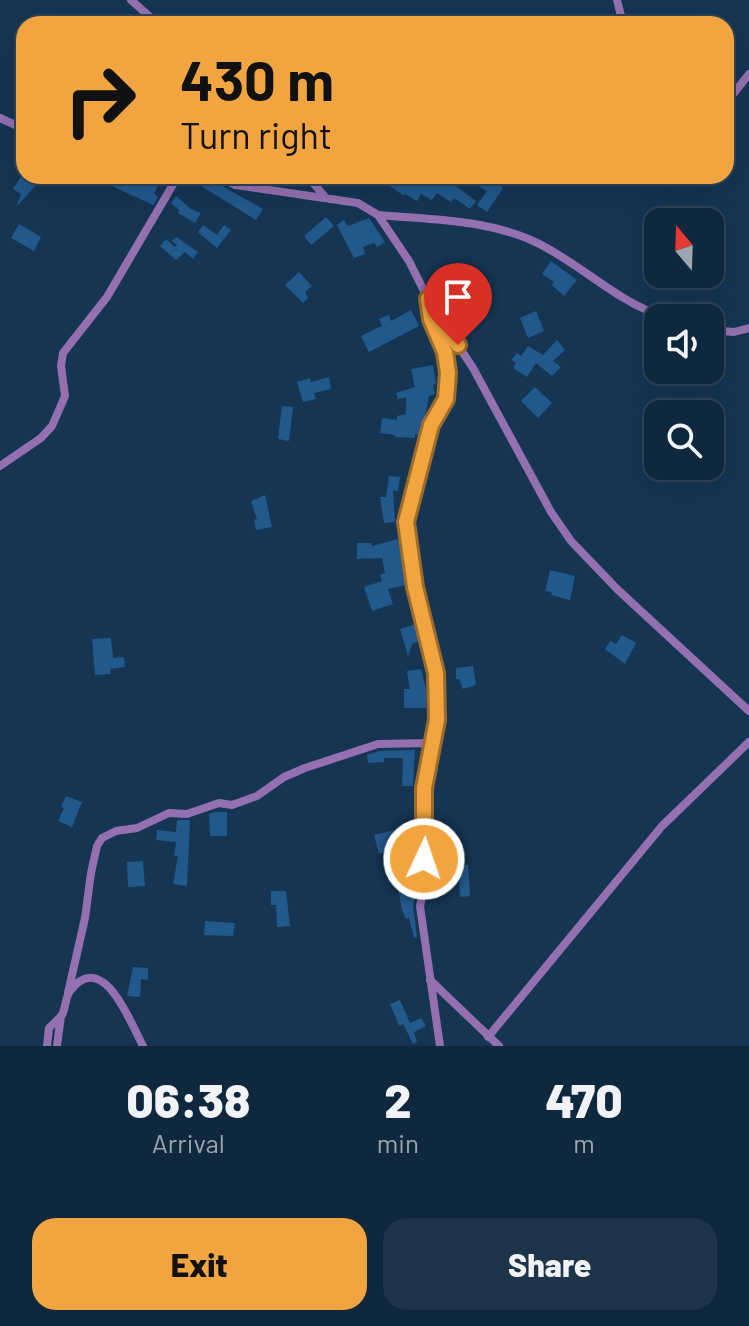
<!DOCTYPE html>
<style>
:root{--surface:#10283e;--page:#1e3449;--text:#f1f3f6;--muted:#9ca6b0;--line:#304458;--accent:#f1a540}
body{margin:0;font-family:Barlow,sans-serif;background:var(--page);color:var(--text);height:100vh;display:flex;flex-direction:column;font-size:30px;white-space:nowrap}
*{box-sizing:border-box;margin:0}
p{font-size:26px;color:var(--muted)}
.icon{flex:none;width:44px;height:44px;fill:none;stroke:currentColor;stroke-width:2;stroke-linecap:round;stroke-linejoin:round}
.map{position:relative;height:1046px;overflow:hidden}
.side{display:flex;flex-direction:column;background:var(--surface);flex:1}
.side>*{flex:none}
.banner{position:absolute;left:16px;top:16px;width:718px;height:168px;border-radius:24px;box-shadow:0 8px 32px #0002,0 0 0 2px var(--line);background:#f1a540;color:#111;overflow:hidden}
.needle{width:52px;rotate:341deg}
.buttons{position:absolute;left:644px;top:208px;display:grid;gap:16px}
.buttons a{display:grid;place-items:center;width:80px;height:80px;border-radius:16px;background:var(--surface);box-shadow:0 8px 32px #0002,0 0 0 2px var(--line);font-size:40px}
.pin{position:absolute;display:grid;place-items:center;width:68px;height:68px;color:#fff;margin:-82px -34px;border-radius:50% 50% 50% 0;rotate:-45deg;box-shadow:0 0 8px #0007}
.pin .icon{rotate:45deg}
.me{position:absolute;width:88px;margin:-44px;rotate:3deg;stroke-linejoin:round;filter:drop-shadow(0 0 6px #0008)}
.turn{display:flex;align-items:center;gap:28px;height:168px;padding:0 32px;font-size:36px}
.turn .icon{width:104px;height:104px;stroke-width:2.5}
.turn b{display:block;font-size:56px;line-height:68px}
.eta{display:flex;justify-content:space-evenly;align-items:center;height:136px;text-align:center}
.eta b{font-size:48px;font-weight:800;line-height:56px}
.primary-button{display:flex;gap:16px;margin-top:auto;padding:16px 32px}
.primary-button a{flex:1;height:92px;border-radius:24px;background:var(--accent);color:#111;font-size:32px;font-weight:800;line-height:92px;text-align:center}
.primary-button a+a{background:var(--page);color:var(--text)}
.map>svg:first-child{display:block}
.building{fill:#22598c}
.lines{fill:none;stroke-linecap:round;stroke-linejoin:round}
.street{stroke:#9470b0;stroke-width:8}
.route-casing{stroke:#9d6b2a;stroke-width:20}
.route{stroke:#f1a540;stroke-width:14}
</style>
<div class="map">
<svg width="749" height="1046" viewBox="0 0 749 1046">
<rect width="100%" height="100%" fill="#153553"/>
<path class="building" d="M22 175 37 184 16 207 21 194 13 189Z
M118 176 136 185 140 177 158 186 154 193 158 197 153 205 112 186Z
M196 176H210L215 182 263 209 256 220 193 181Z
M376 176H442L476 201 470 209 454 198 451 202 437 193 432 200 421 194 417 201 405 194 404 196Z
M484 176H496L493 180 503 188 487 212 477 205 487 191 477 185Z
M176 196 191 209 201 213 195 223 178 213 179 210 171 203Z
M326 217 334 226 311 245 304 236Z
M369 218 385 242 377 247 374 243 363 247 365 254 354 258 337 225 344 220 348 226Z
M19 224 41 237 34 251 11 238Z
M203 225 217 235 224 225 231 230 217 248 198 232Z
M176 237 198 252 193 259 185 252 176 260 160 246 166 239 175 247 177 245 172 241Z
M551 261 577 280 564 296 552 285 554 282 542 274Z
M299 272 312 286 305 292 308 298 303 303 285 285Z
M411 310 419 326 369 352 361 336 382 326 379 319 389 315 391 321Z
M536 311 544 331 528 338 520 318Z
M557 340 565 350 553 361 561 367 552 376 536 363 527 377 513 368 516 363 511 360 517 353 521 356 528 346 543 355Z
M433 365 436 384 433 385 435 394 429 396 421 436 415 434V438L395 437V435L380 433 382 418 397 420V416L406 414V397L398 399 396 393 415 387 411 369Z
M329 377 331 389 314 393 316 399 303 402 297 382 310 378 311 382Z
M535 387 552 403 538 418 521 401Z
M282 406 293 407 289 441 278 439Z
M389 476 400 477 398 491 393 490 395 522 384 523 380 497H386Z
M265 495 272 527 256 530 254 520 257 519 251 501Z
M398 539 406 585 388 589 393 604 372 611 364 587 382 581 380 575 385 573 382 558 357 559V543H371L372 546Z
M550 570 575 576 570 600 551 595 552 592 545 591Z
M416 624 421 640 412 644 408 656 400 629Z
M622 635 636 643 625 664 605 649 610 641 616 644Z
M111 638 113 658 124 657 125 667 110 669 111 674 95 675 92 639Z
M473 666 476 685 463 689 459 679H456V668Z
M421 669 426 689V708H404V689H410L407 671Z
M415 750 413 786H402L403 758H384V762L368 763 367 755 379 751Z
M66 796 82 802 72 827 58 821 64 808 61 807Z
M215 812H227V836H210L209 814Z
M177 820H190L187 886 173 884 178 856H174L176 842 156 840 157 830 176 832Z
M411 826 416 842 379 854 374 835Z
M143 861 145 886 128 887 127 862Z
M458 865H468L470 896 460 897Z
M418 885 413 906 417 937 414 938 409 918 406 919 402 910 398 889Z
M271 891H286L290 926 277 927 276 905H271Z
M205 921 235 923 233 936 204 935Z
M133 967 148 968V980L141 979 140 997 127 996Z
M400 1000 410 1023 421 1018 426 1026 414 1032 417 1042 413 1044 403 1024 399 1026 390 1004Z"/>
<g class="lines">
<path class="street" d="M131 0 158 24
M617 0 623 24
M726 103 749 74
M0 118 24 129
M218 176 235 185 358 203 378 215 409 261 428 299 431 319 445 352 448 373 446 399 431 425 406 522 415 587 436 673 437 720 424 788 425 884 420 906 440 1046
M307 176 326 198
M378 215C433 220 495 219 545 247 589 271 617 301 666 318
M430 303 473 368 551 512 571 541 617 589 749 711
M710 330 734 332 749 328
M0 466 41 438 52 426 65 396 61 366 63 353 107 297 178 176
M430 980 499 1046
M68 993 85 918 91 873 97 846 102 838 116 831 137 828 169 813 187 814 219 803 232 805 257 796 284 777 305 768 378 744 431 743
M488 1037 662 826 749 742
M47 1046 49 1028C53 1024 59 1019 62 1015 66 1007 65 998 70 991 103 947 131 1024 143 1046
M57 1046 61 1016"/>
</g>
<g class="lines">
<g class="route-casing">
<path id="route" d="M424 859V788L437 720 436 673 415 587 406 522 431 425 446 399 448 373 445 352 431 319 428 299 458 345"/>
</g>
<use href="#route" class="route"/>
</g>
</svg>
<div class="buttons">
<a><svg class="needle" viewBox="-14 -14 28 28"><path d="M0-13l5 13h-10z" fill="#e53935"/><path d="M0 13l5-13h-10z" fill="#9ca6b0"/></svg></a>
<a><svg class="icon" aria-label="sound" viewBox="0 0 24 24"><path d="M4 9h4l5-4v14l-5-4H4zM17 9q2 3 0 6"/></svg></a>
<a><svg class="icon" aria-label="search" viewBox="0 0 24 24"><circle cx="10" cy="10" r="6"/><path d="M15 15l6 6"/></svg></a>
</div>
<div class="pin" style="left:458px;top:345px;background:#d93025"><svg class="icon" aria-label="arrive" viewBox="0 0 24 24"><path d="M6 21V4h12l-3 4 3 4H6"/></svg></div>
<svg class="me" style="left:424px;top:859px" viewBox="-20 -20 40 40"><circle r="17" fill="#f1a540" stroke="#fff" stroke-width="3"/><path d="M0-11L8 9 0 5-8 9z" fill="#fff"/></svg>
<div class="banner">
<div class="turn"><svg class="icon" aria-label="right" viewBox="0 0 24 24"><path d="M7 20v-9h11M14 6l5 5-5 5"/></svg><div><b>430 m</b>Turn right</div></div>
</div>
</div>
<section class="side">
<div class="eta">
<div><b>06:38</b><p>Arrival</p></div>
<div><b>2</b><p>min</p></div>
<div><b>470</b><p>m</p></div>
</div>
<div class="primary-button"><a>Exit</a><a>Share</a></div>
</section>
